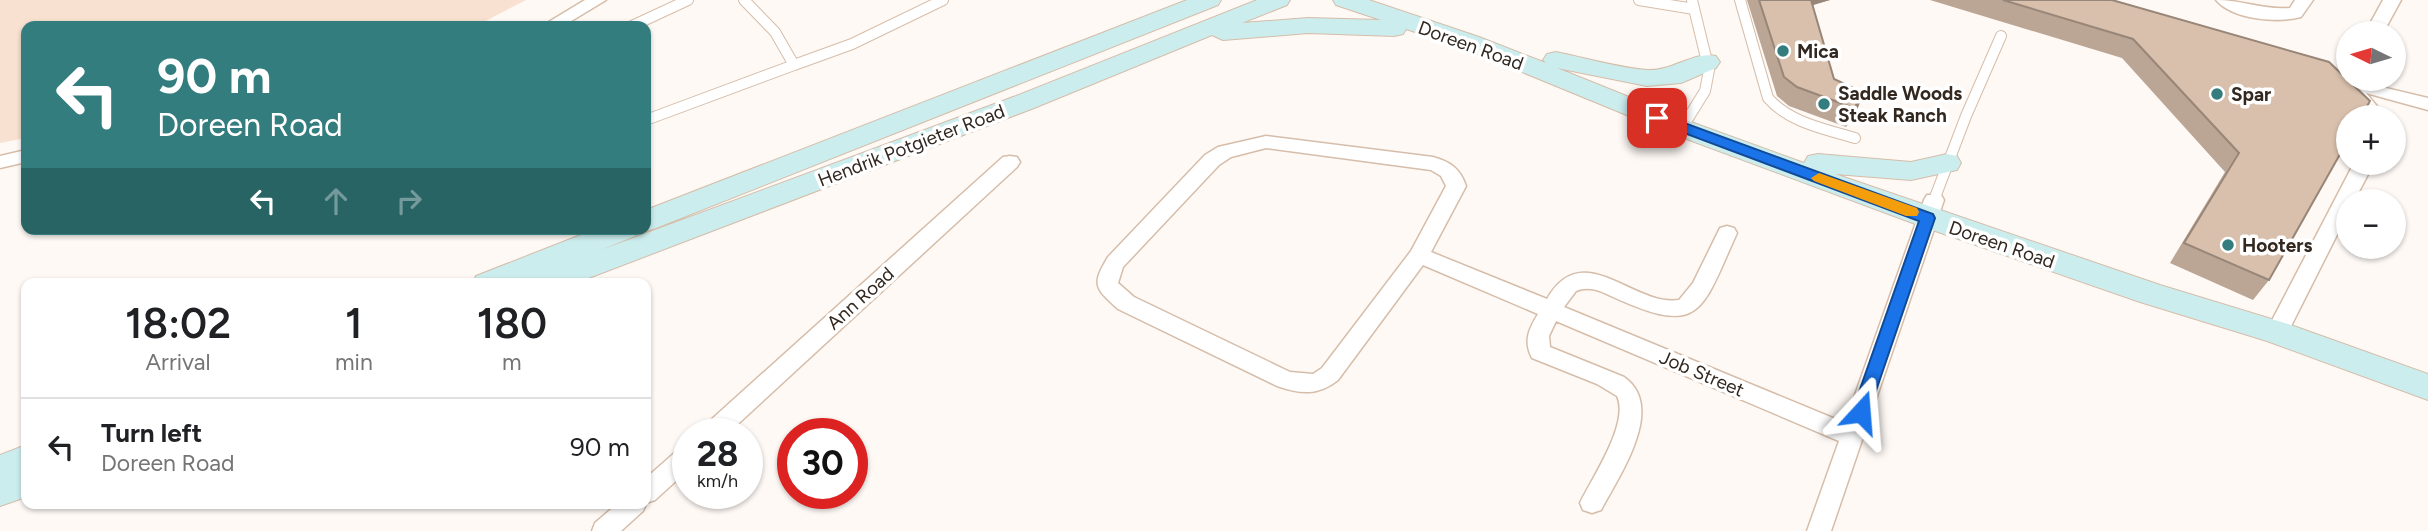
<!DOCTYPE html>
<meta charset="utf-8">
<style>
:root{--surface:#fff;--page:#f6f6f6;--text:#202124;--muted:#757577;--line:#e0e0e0}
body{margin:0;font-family:Figtree,sans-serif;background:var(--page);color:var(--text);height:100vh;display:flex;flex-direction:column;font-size:26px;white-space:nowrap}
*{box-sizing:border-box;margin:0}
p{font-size:23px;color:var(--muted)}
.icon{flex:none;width:38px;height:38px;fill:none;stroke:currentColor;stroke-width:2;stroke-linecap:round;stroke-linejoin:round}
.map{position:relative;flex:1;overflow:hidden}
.details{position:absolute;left:21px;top:278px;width:630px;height:231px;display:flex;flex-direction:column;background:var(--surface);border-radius:14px;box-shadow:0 2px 5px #0004}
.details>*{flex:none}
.banner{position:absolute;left:21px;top:21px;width:630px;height:214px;border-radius:14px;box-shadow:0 2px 5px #0004;background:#347d7f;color:#fff;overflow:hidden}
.needle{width:46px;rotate:275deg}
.controls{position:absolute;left:2336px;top:21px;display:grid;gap:14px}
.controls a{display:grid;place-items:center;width:70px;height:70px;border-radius:50%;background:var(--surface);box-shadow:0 2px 5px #0004;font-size:35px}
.speed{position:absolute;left:672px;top:418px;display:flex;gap:14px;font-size:35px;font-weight:700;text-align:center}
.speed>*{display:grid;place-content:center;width:91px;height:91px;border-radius:50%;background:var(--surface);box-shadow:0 2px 5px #0004;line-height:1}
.speed small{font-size:18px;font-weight:400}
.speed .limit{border:10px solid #d22;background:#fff;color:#111}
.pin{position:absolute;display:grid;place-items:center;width:60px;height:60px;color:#fff;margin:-30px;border-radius:14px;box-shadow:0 4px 10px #0006}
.me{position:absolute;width:77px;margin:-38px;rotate:19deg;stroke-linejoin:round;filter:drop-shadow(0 0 5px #0008)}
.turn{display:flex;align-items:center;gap:24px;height:147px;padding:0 21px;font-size:32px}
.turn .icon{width:91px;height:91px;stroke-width:2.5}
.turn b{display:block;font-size:49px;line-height:60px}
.lanes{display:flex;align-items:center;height:66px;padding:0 21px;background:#0003;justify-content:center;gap:35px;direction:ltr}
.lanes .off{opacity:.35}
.eta{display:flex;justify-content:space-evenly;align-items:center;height:119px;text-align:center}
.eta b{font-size:42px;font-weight:600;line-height:49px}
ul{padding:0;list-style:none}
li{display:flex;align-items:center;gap:21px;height:98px;padding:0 21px;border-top:2px solid var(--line)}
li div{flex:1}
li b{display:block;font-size:26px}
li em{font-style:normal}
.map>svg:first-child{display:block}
.green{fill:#f8e1d0}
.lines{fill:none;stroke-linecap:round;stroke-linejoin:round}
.lane-casing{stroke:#d6bda9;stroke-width:12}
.street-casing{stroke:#d6bda9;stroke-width:3}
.secondary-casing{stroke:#d6bda9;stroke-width:2}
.lane{stroke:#fff;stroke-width:10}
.street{fill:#fff;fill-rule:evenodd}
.secondary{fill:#ccedee;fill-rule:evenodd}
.wall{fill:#bba594}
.shaded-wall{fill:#988678}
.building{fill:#d9c0ac;stroke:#988678;stroke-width:2}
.route{fill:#1a73e8;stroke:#114b97;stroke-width:2}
.slow{fill:#f59e0b}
.poi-dot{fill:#347d7f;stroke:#fff;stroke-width:2.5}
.labels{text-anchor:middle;stroke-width:7;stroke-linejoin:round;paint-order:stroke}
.street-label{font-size:19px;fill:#322820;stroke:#fff}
.poi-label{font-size:19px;font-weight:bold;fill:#322820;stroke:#fff;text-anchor:start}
</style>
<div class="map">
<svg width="2428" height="531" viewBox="0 0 2428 531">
<rect width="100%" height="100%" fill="#fef9f5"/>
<path class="green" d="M0 0H526L476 26H26V138L0 143Z"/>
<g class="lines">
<g class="lane-casing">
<path id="lane" d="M744 0 775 32 794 65 852 44 943 0
M1639 0 1694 9
M1740 0 1768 98C1790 123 1825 129 1855 138
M632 26 688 0
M646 120 794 65
M1682 128 1705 91 1709 70 1692 0
M1934 200 1966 116 2001 36"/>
</g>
<g class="street-casing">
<path id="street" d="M585 0H606L563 26H542Z
M2216 0C2242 0 2264 10 2290 8L2295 0H2313L2301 17C2278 23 2233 20 2216 0Z
M2383 0H2401L2383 33H2365Z
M2326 70 2348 76V79L2428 98V110L2366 93 2386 117H2367L2340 86 2320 80 2317 76 2320 72Z
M1266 136 1433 157C1450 162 1460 168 1466 186L1431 252 1547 299C1583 236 1633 307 1679 300L1693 283 1720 228 1727 226 1734 228 1737 233C1701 312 1702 338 1611 296 1599 290 1588 286 1576 291L1564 307 1845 423 1924 200 1927 195H1941L1944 200 1831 531H1807L1839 441 1556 321 1549 336 1550 347 1624 377C1667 407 1619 476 1601 510L1592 513 1583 510 1580 503C1592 478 1630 423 1617 396L1597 384 1532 358C1523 341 1529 329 1538 314L1423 265 1338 380C1318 396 1300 394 1277 386L1118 309C1095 288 1091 285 1108 257L1205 155 1218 147ZM1266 148 1431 170 1441 176 1446 186 1411 251 1322 368 1313 374 1290 372 1134 297 1118 283 1123 267 1219 165 1231 157Z
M26 150V162L0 168V156Z
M1010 156 1017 157 1020 162 1017 167 727 434H699L703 427 1003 157Z
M2354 163H2374L2354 201H2348V213L2285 338 2277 340 2269 338 2266 332Z
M688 445V470L655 500 646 503V504L643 511 621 531H592L595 523 617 504H646V478L680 448Z"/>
</g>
<g class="secondary-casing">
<path id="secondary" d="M1187 0H1221L1218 5 656 228 646 231 640 229H646V210Z
M1257 0H1290L1287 5 1242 23 1308 18 1381 20 1336 5 1333 0H1369L1479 37 1546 63 1543 60 1547 54 1556 52C1586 58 1618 68 1648 70 1673 71 1694 51 1716 56L1720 62 1716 68 1681 83 1647 86 1557 68 1691 122 1804 163 1808 156 1818 154 1911 162 1947 154 1957 156 1961 163 1957 170 1911 180 1835 174 2160 285 2288 324 2428 374V400L2267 341 2140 302 1918 225 1673 134 1461 47 1406 29 1403 34 1394 36 1308 33 1223 40 1212 35 1034 108 573 284H526L529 279 518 284H472L476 276 596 229H639L635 236 601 250 1016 96Z
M26 445V497L0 506V455Z"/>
</g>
<use href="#lane" class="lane"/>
<use href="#street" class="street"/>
<use href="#secondary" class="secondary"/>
</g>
<path class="wall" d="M1747 0H1830L1812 5 1834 79 1864 93 1856 112 1846 127 1789 106 1777 96Z
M1930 0H2112L2329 62 2269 280 2253 300 2170 263 2225 172 2122 58Z"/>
<path class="shaded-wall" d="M1804 0H1830L1800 9Z
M1864 93 1856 112 1846 127 1854 108Z"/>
<path class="building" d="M1759 0H1811L1834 79 1864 93 1854 108 1797 87 1784 77Z
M2003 0H2112L2329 62 2370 101 2361 117H2348V140L2269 280 2184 243 2239 153 2133 39Z"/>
<path class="route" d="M1657 113 1933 214 1935 218 1867 417H1854L1852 412 1919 221 1652 121 1649 118Z"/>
<path class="slow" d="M1819 173 1917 208 1919 212 1917 216H1906L1814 181 1811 178Z"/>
<g class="poi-dot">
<circle cx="1783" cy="51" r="7"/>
<circle cx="2217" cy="94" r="7"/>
<circle cx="1824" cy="104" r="7"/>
<circle cx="2228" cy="245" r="7"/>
</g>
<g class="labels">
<g class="street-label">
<text transform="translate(1471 45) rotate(20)" y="7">Doreen Road</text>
<text transform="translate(911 145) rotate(-21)" y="7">Hendrik Potgieter Road</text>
<text transform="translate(2002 244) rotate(19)" y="7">Doreen Road</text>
<text transform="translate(860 298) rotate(-42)" y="7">Ann Road</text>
<text transform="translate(1702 373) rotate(23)" y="7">Job Street</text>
</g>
<g class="poi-label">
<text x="1797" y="58">Mica</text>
<text x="1838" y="100">Saddle Woods<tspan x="1838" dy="22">Steak Ranch</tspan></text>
<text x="2231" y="101">Spar</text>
<text x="2242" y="252">Hooters</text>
</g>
</g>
</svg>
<div class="controls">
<a><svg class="needle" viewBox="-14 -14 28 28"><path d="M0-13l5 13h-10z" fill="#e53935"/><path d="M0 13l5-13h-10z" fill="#757577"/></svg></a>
<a>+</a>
<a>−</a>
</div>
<div class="speed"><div>28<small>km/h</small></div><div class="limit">30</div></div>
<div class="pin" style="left:1657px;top:118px;background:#d93025"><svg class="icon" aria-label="arrive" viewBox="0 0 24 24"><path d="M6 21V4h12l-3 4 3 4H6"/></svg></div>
<svg class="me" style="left:1861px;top:412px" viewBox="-20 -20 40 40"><path d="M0-17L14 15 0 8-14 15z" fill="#1a73e8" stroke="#fff" stroke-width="4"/></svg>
<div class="banner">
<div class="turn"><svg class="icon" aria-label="left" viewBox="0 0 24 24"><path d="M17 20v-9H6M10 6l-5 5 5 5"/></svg><div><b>90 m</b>Doreen Road</div></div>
<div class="lanes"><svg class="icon" aria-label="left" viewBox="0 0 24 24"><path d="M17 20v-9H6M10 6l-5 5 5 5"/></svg><svg class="icon off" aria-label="ahead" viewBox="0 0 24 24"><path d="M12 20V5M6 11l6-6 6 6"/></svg><svg class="icon off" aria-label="right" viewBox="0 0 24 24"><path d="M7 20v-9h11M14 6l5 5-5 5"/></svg></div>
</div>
<section class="details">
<div class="eta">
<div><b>18:02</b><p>Arrival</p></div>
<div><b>1</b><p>min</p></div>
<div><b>180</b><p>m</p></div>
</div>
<ul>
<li><svg class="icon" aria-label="left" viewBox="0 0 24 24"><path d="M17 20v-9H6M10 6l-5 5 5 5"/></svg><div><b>Turn left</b><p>Doreen Road</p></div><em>90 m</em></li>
</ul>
</section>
</div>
